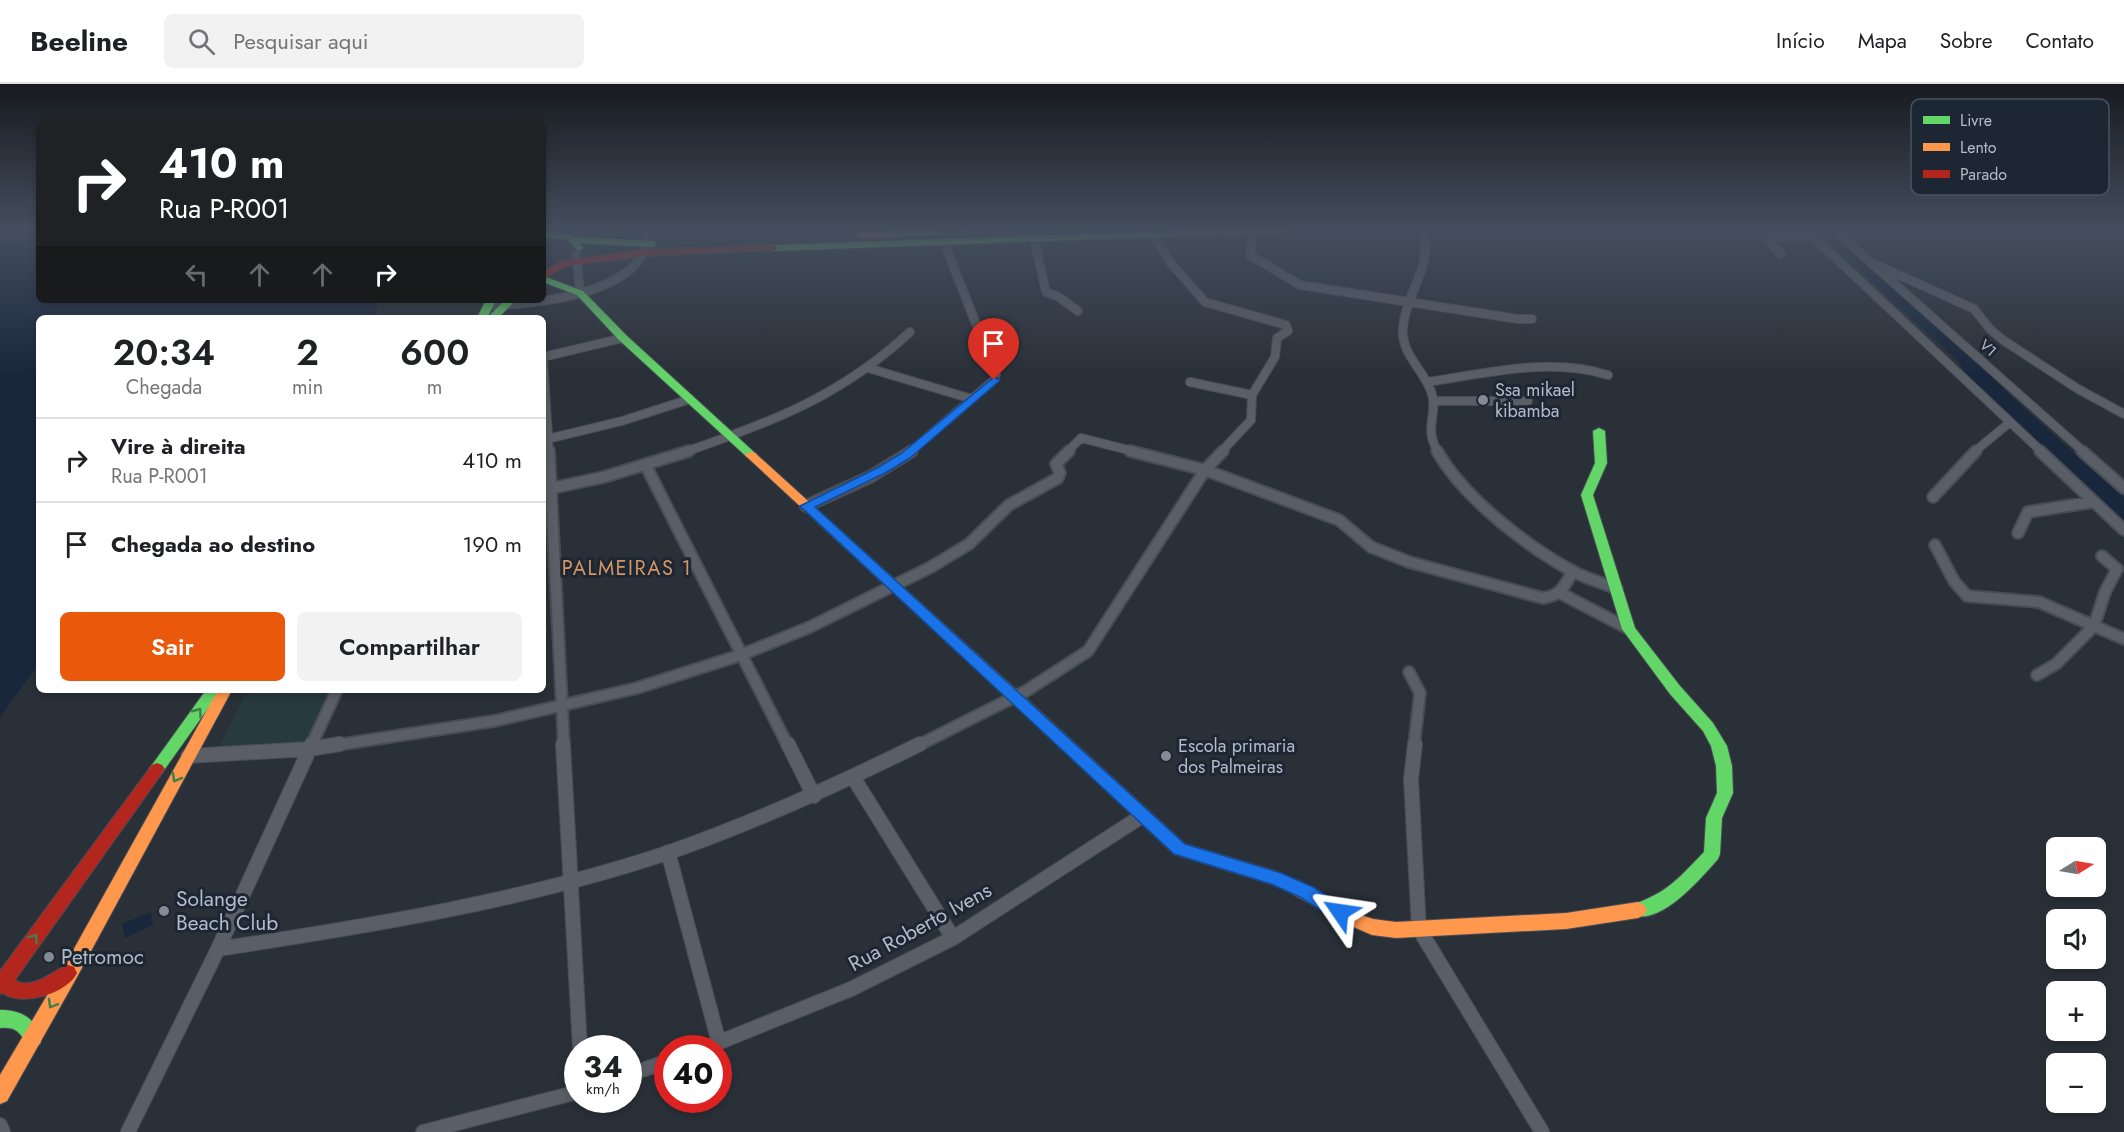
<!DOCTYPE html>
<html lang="pt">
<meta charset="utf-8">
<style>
:root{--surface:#fff;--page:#f2f2f2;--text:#202124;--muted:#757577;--line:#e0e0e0;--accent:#ea580c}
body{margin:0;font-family:Jost,sans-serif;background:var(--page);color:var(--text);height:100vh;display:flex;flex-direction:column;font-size:22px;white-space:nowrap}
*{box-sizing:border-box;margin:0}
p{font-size:20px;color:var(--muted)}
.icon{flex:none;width:33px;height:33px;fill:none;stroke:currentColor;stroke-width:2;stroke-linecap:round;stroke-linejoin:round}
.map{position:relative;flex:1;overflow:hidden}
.panel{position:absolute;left:36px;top:231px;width:510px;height:378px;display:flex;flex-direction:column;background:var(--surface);border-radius:9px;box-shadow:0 3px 9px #0003}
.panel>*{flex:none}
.banner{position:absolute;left:36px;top:36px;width:510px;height:183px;border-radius:9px;box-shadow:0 3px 9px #0003;background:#202124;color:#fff;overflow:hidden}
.needle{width:39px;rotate:79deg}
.buttons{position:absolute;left:2046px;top:753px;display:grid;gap:12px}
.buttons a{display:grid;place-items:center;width:60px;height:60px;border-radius:9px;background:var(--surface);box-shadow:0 3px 9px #0003;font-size:30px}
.speed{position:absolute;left:564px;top:951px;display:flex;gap:12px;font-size:30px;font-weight:700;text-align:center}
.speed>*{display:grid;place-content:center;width:78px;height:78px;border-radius:50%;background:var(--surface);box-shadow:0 3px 9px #0003;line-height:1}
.speed small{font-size:15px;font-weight:400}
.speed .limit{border:9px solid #d22;background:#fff;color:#111}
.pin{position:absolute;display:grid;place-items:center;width:51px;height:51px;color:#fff;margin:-62px -26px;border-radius:50% 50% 50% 0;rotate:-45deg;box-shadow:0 0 6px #0007}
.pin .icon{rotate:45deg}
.me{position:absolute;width:66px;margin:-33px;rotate:302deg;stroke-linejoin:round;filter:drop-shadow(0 0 4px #0008)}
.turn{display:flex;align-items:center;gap:21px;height:126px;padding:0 24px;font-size:27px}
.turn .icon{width:78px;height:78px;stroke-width:2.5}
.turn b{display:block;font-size:42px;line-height:51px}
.lanes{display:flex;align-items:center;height:57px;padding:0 24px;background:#0003;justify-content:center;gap:30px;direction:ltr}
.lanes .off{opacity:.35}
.eta{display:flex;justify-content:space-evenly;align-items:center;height:102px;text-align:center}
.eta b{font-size:36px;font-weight:600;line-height:42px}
.action{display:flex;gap:12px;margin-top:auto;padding:12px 24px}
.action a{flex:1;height:69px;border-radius:9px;background:var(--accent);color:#fff;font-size:24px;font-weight:600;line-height:69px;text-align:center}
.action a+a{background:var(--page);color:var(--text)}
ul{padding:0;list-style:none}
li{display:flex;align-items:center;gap:18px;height:84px;padding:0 24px;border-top:2px solid var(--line)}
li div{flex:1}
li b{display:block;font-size:22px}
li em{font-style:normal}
header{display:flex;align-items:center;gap:36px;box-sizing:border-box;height:84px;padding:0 30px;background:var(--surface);border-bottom:2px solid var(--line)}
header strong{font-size:28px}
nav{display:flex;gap:33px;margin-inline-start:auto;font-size:21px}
.search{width:420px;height:54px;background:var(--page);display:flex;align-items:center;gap:15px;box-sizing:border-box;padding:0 21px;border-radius:9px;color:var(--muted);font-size:22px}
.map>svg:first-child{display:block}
.green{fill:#273a3e}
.water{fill:#19273c}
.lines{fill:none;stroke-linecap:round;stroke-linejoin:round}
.street-far2-casing{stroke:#484c55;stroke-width:10}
.street-far1-casing{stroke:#484c55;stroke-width:14}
.street-casing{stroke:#484c55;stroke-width:16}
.fast-casing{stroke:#484c55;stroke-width:2}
.slow-casing{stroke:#484c55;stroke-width:2}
.jam-casing{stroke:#484c55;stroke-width:2}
.street-far2{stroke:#5a5e66;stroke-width:8}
.street-far1{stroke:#5a5e66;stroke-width:10}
.street{stroke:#5a5e66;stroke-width:14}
.fast{fill:#63d668;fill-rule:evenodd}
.slow{fill:#ff974d;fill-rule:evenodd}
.jam{fill:#b3261e;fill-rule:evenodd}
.wall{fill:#474c55}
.oneway{stroke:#407e4e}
.route{fill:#1a73e8;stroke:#114b97;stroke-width:1.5}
.poi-dot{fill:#848b96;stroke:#1d2633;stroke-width:2}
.labels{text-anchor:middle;stroke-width:6;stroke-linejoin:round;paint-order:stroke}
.far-street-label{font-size:15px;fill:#b4bcc9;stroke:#1d2633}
.poi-label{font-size:18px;fill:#b4bcc9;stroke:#1d2633;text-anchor:start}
.neighbourhood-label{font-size:20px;letter-spacing:1.5px;fill:#d59563;stroke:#1d2633}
.near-poi-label{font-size:21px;fill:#b4bcc9;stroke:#1d2633;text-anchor:start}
.near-street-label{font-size:21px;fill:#b4bcc9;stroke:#1d2633}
.key{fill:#1d2633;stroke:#4a5360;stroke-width:1.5}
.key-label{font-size:16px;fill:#b4bcc9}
</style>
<header>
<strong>Beeline</strong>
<div class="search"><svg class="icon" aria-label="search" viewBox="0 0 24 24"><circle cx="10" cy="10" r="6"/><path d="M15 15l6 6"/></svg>Pesquisar aqui</div>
<nav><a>Início</a><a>Mapa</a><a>Sobre</a><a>Contato</a></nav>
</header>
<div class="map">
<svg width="2124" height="1048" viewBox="0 0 2124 1048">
<rect width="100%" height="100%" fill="#2a3038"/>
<path class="green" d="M248 606H333L309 658 294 664 228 668 220 661Z"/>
<path class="water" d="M0 145H39V216H376L377 224 375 234H39V580L0 633Z
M1816 146H1829L1983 284 2014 315 2124 414V440L1971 299 1958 277Z
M151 828 153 841 125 854 122 840Z"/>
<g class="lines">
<g class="street-far2-casing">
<path id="street-far2" d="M1422 145C1435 181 1406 208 1403 243 1400 270 1424 285 1432 310 1438 333 1423 342 1438 368
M1805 145 2042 368
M1833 145 2084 368
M1032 146 1046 208 1059 213 1078 227
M1253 146 1250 171 1300 201 1518 235H1532
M1153 150 1170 178 1205 218 1286 241 1288 247 1277 254 1275 273 1252 311 1251 336 1221 368
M576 170 580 209
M1781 170 1769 157 1770 155 1812 151
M1875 180 1974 225 1990 245 2003 256 2078 305 2124 330
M488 222C532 220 622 212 644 168 647 162 645 152 645 145
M543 273 549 368
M543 273 623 254
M868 284 972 315
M1190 298 1252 311
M1428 298C1487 289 1550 273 1608 291
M1433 317H1528
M543 356 622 337 690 315
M685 368C772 338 841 312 910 248
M910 368 994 296 996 291 947 166
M1067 368 1081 354 1136 368
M1974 368 2009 339"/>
</g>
<g class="street-far1-casing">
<path id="street-far1" d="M549 367 564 662
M1130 367 1205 386 1339 436 1371 463 1409 478 1543 514C1561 512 1565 501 1573 487
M1437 367C1464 414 1526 462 1574 488 1588 495 1603 499 1617 505
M2040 367 2124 446
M2082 367 2124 404
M646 382 788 662
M543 406 604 393 689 367
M1933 413 1976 367
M806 422 870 393 912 367
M2018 449 2028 428 2093 418
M1935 461 1954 497 1967 512 2039 518 2124 555
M1560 509 1629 545
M1409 588 1420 609 1414 662
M2037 591 2056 580 2094 542 2105 508 2117 485 2102 472
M311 662 337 606
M330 662 494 637 637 604 741 571 810 543 931 483 969 460 1009 421 1058 394 1060 389 1056 380 1069 367
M917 662 1026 607 1088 567 1205 386 1223 367"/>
</g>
<g class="street-casing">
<path id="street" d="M563 660 580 964
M788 660 814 712
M1415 660 1411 695 1419 845 1542 1048
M188 672 309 665 340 660
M853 693 953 854
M668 768 719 959
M218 865C370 842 524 817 670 768 756 738 839 700 920 660
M705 964 851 905 953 854 1142 732
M628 991 668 977
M0 1041 3 1048
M128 1048 218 865 312 660
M423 1048 578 1008"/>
</g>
<g class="fast-casing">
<path id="fast" d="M956 145H968L973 148 969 151Z
M1228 145H1293L1289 148 773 167 768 164 773 161Z
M543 147 569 150 574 153 653 157 657 160 653 163 579 159 584 164 579 167 566 155 543 153Z
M543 192 583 207 627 252 755 369 757 371 755 373H747L619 256 577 211 543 198Z
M486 216H496L487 234H477Z
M505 216H516L498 234H487Z
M1599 344 1605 347 1607 379 1593 411 1635 544 1680 602 1713 639 1727 662 1732 682 1733 709 1722 734 1720 770 1718 775C1701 794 1661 842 1632 831L1629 826 1632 821C1668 808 1678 795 1704 768L1706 734 1717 709 1716 682 1711 662 1703 647 1670 610 1622 545 1581 411 1595 379 1593 347Z
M206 606H221L162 689 157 691 152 689 149 685 152 681Z
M0 926C22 926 34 934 42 954L40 960 33 963 26 960C20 947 15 943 0 944Z"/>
</g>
<g class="slow-casing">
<path id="slow" d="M938 146 941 147V151L860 154 856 151 860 148Z
M751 368 755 369 1031 619 1033 623 1031 627H1021L747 373 745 371 747 369Z
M218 606H232L77 893 7 1017 0 1020V991L65 881Z
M1297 797 1361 831 1373 835 1396 838 1566 829 1638 818 1644 821 1647 826 1644 831 1638 834 1566 845 1396 854 1372 851 1349 841 1291 809 1289 804 1291 799Z"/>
</g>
<g class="jam-casing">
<path id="jam" d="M773 161 778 164 776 166 644 172 565 182 543 195V188L562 177 644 166Z
M1026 618 1031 619 1185 760 1275 787 1303 799 1305 804 1303 809 1297 811 1271 800 1174 770 1021 627 1019 623 1021 619Z
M157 679 162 681 165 685 162 689 15 896C32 907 52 887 68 881L74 883 77 889C67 910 21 923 3 909L0 910V887L152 681Z"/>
</g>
<use href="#street-far2" class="street-far2"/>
<use href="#street-far1" class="street-far1"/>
<use href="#street" class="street"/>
<use href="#fast" class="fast"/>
<use href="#slow" class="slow"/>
<use href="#jam" class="jam"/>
</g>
<path class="wall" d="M751 145H766L767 149 752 150Z"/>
<defs><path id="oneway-chevron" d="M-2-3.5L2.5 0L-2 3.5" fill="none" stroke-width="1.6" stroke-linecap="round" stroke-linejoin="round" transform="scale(1.5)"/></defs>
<g class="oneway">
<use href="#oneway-chevron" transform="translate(198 628) rotate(-53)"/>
<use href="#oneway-chevron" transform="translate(176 694) rotate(119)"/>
<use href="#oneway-chevron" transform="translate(34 854) rotate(-54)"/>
<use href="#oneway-chevron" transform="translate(52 920) rotate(120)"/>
</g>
<linearGradient id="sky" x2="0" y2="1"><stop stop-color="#171a1f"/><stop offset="0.5" stop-color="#444e5e"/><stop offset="1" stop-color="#444e5e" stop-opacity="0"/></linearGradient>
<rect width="2124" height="291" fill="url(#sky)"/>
<path class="route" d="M994 293 1000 296 998 298 910 374 885 389 815 423 1185 760 1281 789 1313 803 1346 823 1348 828 1346 834 1340 836 1333 834 1300 813 1271 800 1174 770 800 422 877 384 902 369Z"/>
<g class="poi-dot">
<circle cx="1483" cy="316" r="6"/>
<circle cx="1166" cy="672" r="6"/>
<circle cx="164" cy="827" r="6"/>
<circle cx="49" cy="873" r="6"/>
</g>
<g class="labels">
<g class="far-street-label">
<text transform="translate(1988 264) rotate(42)" y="5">V1</text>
</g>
<g class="poi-label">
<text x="1495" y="312">Ssa mikael<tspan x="1495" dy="21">kibamba</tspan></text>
<text x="1178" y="668">Escola primaria<tspan x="1178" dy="21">dos Palmeiras</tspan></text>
</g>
<g class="neighbourhood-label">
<text x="627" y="491">PALMEIRAS 1</text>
</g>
<g class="near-poi-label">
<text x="176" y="822">Solange<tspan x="176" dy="24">Beach Club</tspan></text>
<text x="61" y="880">Petromoc</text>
</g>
<g class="near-street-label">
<text transform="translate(920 843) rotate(-29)" y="7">Rua Roberto Ivens</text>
</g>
</g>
<rect x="1911" y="15" width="198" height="96" rx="9" class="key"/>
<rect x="1923" y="32" width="27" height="8" fill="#63d668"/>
<rect x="1923" y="59" width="27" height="8" fill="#ff974d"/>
<rect x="1923" y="86" width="27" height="8" fill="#b3261e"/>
<g class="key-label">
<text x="1960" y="42">Livre</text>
<text x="1960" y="69">Lento</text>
<text x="1960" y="96">Parado</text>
</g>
</svg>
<div class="buttons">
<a><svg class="needle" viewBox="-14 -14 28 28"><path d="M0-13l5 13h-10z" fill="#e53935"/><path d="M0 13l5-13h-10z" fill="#757577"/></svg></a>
<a><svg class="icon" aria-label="sound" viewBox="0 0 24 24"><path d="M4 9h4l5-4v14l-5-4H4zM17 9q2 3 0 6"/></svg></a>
<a>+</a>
<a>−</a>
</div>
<div class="speed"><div>34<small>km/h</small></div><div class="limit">40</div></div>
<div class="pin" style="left:994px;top:296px;background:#d93025"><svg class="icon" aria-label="arrive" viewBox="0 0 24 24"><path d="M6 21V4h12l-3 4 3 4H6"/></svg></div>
<svg class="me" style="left:1340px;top:828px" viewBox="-20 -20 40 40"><path d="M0-17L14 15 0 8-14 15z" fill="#1a73e8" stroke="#fff" stroke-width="4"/></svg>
<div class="banner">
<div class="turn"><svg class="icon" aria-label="right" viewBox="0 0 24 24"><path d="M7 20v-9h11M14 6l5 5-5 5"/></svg><div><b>410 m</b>Rua P-R001</div></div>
<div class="lanes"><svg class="icon off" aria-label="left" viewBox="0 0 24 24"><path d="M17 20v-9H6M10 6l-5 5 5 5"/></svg><svg class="icon off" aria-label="ahead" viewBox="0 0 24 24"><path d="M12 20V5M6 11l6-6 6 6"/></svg><svg class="icon off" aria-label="ahead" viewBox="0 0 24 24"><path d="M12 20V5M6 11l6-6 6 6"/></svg><svg class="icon" aria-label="right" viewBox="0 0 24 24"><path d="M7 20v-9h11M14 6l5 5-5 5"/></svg></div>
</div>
<section class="panel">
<div class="eta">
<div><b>20:34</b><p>Chegada</p></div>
<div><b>2</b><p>min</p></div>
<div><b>600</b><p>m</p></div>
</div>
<ul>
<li><svg class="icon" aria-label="right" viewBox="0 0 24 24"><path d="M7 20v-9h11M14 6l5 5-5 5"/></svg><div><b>Vire à direita</b><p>Rua P-R001</p></div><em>410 m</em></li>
<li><svg class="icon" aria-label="arrive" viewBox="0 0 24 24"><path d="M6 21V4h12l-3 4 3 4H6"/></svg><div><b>Chegada ao destino</b></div><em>190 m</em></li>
</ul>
<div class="action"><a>Sair</a><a>Compartilhar</a></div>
</section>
</div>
